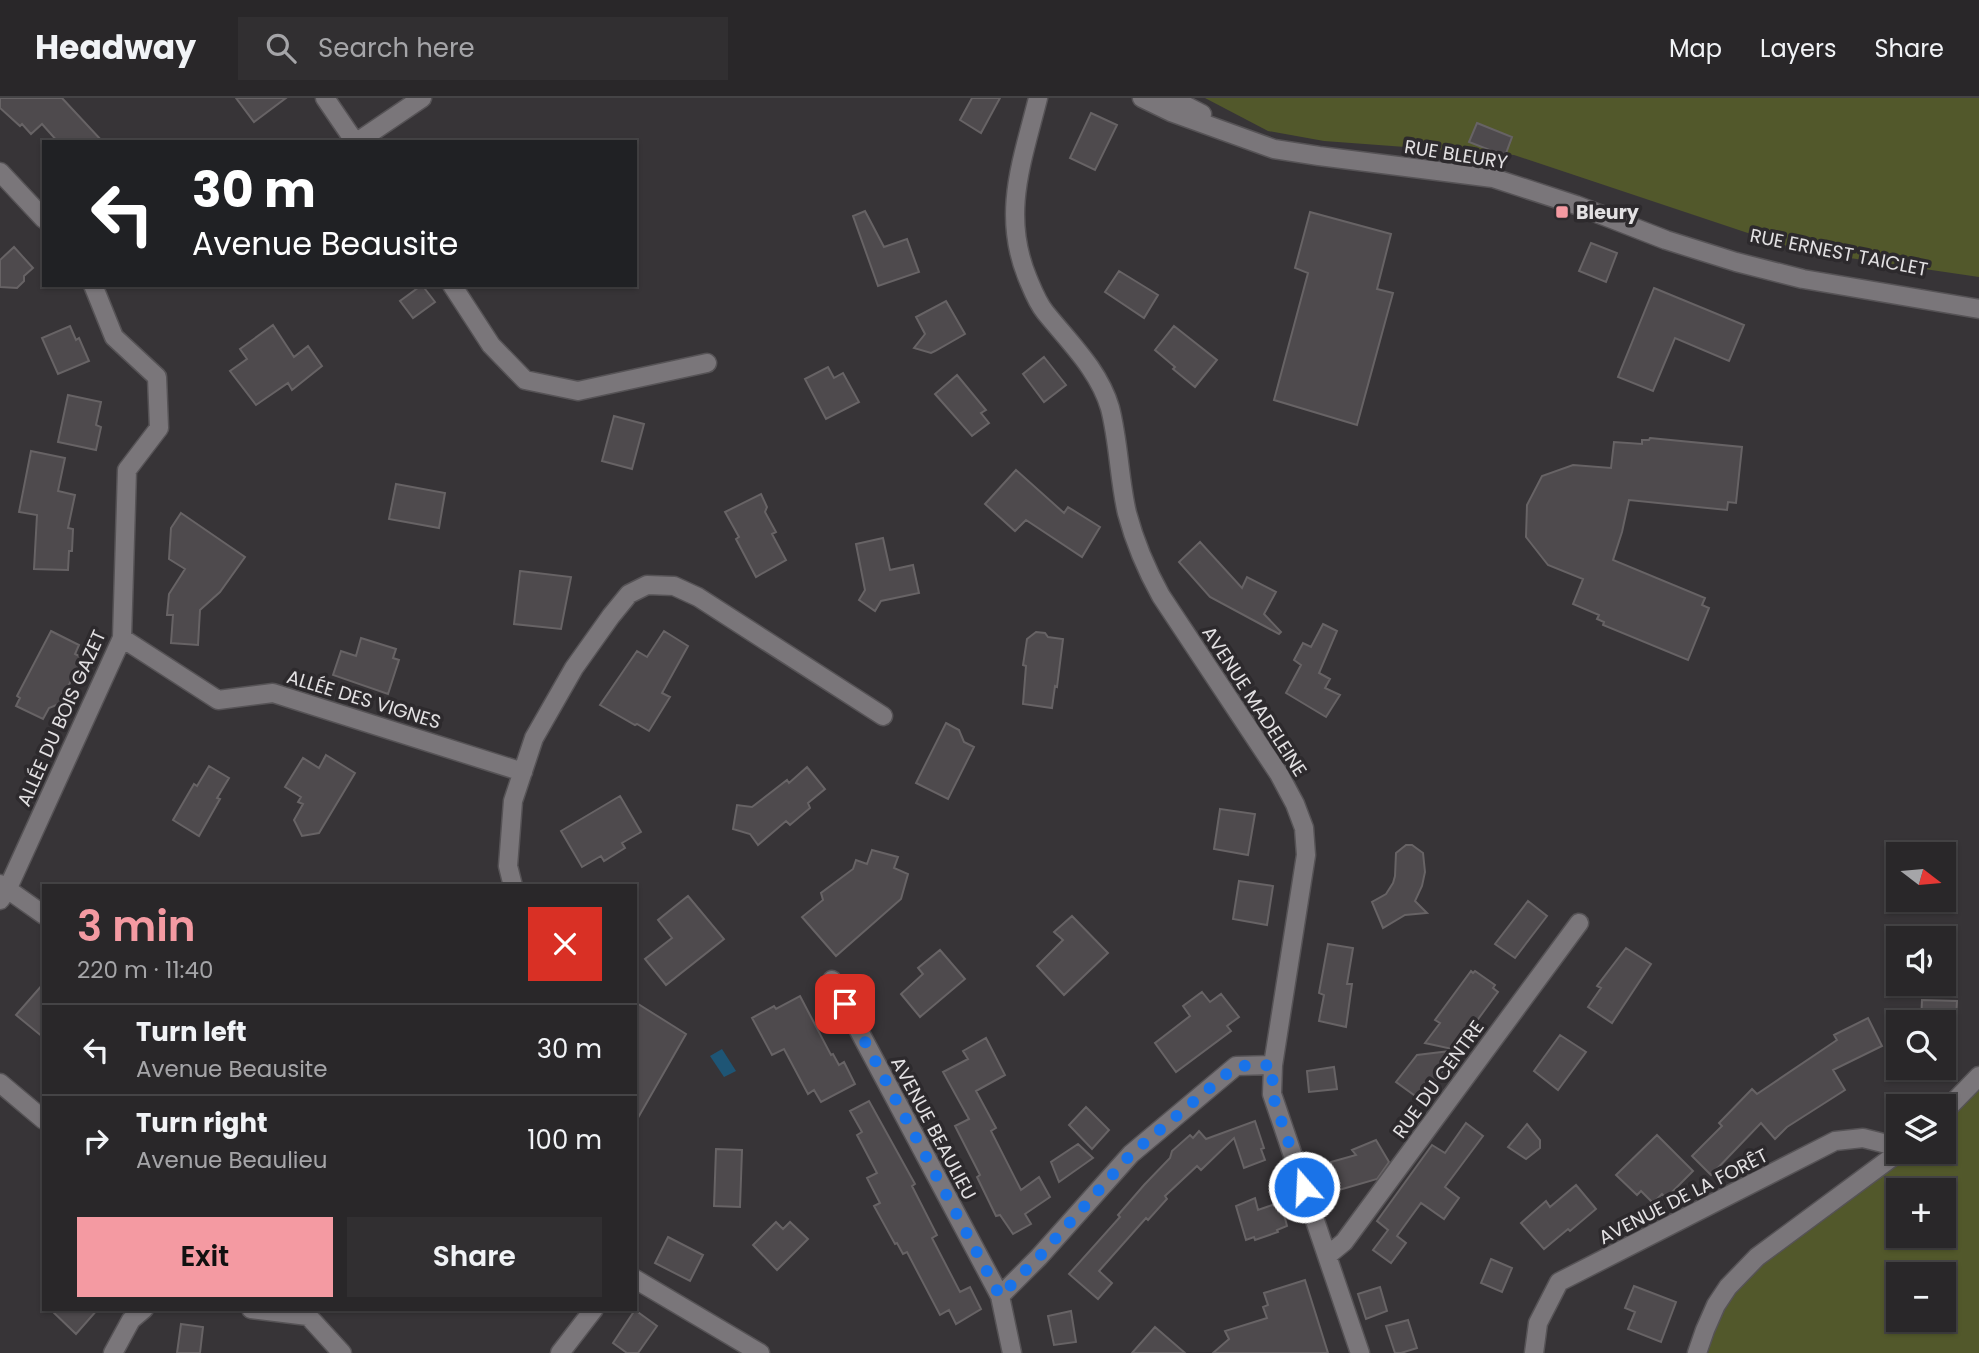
<!DOCTYPE html>
<meta charset="utf-8">
<style>
:root{--surface:#292729;--page:#312f31;--text:#f1f3f6;--muted:#a5a5a8;--line:#454446;--accent:#f49aa2}
body{margin:0;font-family:Poppins,sans-serif;background:var(--page);color:var(--text);height:100vh;display:flex;flex-direction:column;font-size:26px;white-space:nowrap}
*{box-sizing:border-box;margin:0}
p{font-size:23px;color:var(--muted)}
.icon{flex:none;width:38px;height:38px;fill:none;stroke:currentColor;stroke-width:2;stroke-linecap:round;stroke-linejoin:round}
.map{position:relative;flex:1;overflow:hidden}
.sheet{position:absolute;left:42px;top:786px;width:595px;height:427px;display:flex;flex-direction:column;background:var(--surface);border-radius:0px;box-shadow:0 2px 5px #0004,0 0 0 2px var(--line)}
.sheet>*{flex:none}
.hud{position:absolute;left:42px;top:42px;width:595px;height:147px;border-radius:0px;box-shadow:0 2px 5px #0004,0 0 0 2px var(--line);background:#202124;color:#fff;overflow:hidden}
.needle{width:46px;rotate:106deg}
.controls{position:absolute;left:1886px;top:744px;display:grid;gap:14px}
.controls a{display:grid;place-items:center;width:70px;height:70px;border-radius:0px;background:var(--surface);box-shadow:0 2px 5px #0004,0 0 0 2px var(--line);font-size:35px}
.pin{position:absolute;display:grid;place-items:center;width:60px;height:60px;color:#fff;margin:-30px;border-radius:14px;box-shadow:0 4px 10px #0006}
.me{position:absolute;width:77px;margin:-38px;rotate:341deg;stroke-linejoin:round;filter:drop-shadow(0 0 5px #0008)}
.turn{display:flex;align-items:center;gap:24px;height:147px;padding:0 35px;font-size:32px}
.turn .icon{width:91px;height:91px;stroke-width:2.5}
.turn b{display:block;font-size:49px;line-height:60px}
.round{display:grid;place-items:center;flex:none;width:74px;height:74px;border-radius:0px;background:var(--page)}
.head{display:flex;align-items:center;justify-content:space-between;height:119px;padding:0 35px}
h1{font-size:42px;font-weight:600;line-height:52px;color:var(--accent)}
.primary-button{display:flex;gap:14px;margin-top:auto;padding:14px 35px}
.primary-button a{flex:1;height:80px;border-radius:0px;background:var(--accent);color:#111;font-size:28px;font-weight:600;line-height:80px;text-align:center}
.primary-button a+a{background:var(--page);color:var(--text)}
ul{padding:0;list-style:none}
li{display:flex;align-items:center;gap:21px;height:91px;padding:0 35px;border-top:2px solid var(--line)}
li div{flex:1}
li b{display:block;font-size:26px}
li em{font-style:normal}
header{display:flex;align-items:center;gap:42px;box-sizing:border-box;height:98px;padding:0 35px;background:var(--surface);border-bottom:2px solid var(--line)}
header strong{font-size:33px}
nav{display:flex;gap:38px;margin-inline-start:auto;font-size:24px}
.search{width:490px;height:63px;background:var(--page);display:flex;align-items:center;gap:18px;box-sizing:border-box;padding:0 24px;border-radius:0px;color:var(--muted);font-size:26px}
.map>svg:first-child{display:block}
.green{fill:#52582b;fill-rule:evenodd}
.water{fill:#1e5575}
.building{fill:#4e4a4d;stroke:#676365;stroke-width:2}
.lines{fill:none;stroke-linecap:round;stroke-linejoin:round}
.minor-casing{stroke:#565356;stroke-width:21}
.tertiary-casing{stroke:#565356;stroke-width:21}
.minor{stroke:#7a767a;stroke-width:18}
.tertiary{stroke:#7a767a;stroke-width:18}
.route{stroke:#1a73e8;stroke-width:12;stroke-dasharray:0 21.6}
.poi-dot{fill:#f49aa2;stroke:#2d2a2d;stroke-width:2.5}
.labels{text-anchor:middle;stroke-width:7;stroke-linejoin:round;paint-order:stroke}
.street-label{font-size:19px;fill:#e3e1e3;stroke:#2d2a2d}
.poi-label{font-size:19px;font-weight:bold;fill:#e3e1e3;stroke:#2d2a2d;text-anchor:start}
</style>
<header>
<strong>Headway</strong>
<div class="search"><svg class="icon" aria-label="search" viewBox="0 0 24 24"><circle cx="10" cy="10" r="6"/><path d="M15 15l6 6"/></svg>Search here</div>
<nav><a>Map</a><a>Layers</a><a>Share</a></nav>
</header>
<div class="map">
<svg width="1979" height="1255" viewBox="0 0 1979 1255">
<rect width="100%" height="100%" fill="#373437"/>
<path class="green" d="M1205 0H1979V179L1802 153 1514 57 1324 43 1268 33Z
M1979 987V1255H1708L1712 1234 1728 1189 1900 1054H1944V1014ZM1899 1092H1944V1138H1899ZM1899 1176H1944V1222H1899Z"/>
<path class="water" d="M722 951 736 973 724 979 710 958Z"/>
<path class="building" d="M0 0H62L103 44H58L42 26 31 36 22 26 20 28 0 10Z
M236 0H286L254 24Z
M972 0H1000L981 35 960 22Z
M1091 15 1117 27 1095 72 1070 60Z
M1477 25 1512 39 1505 58 1469 44Z
M865 113 884 149 907 141 919 174 878 188 853 118Z
M1310 114 1391 136 1377 191 1393 195 1357 327 1274 302 1308 175 1295 170Z
M1591 145 1617 155 1606 184 1579 173Z
M14 149 33 170 24 178V183L17 190 0 189V162Z
M1119 173 1158 197 1144 220 1105 194Z
M422 187 435 204 413 220 400 203Z
M1654 190 1744 227 1729 263 1675 240 1653 293 1618 279Z
M946 203 965 236 935 253 931 255 914 250 925 236 916 219Z
M273 227 294 259 308 248 322 268 292 292 288 285 256 307 230 273 247 261 240 251Z
M70 228 76 242 79 240 89 263 58 276 42 240Z
M1174 228 1217 262 1195 289 1173 271 1175 269 1155 252Z
M1044 259 1066 287 1044 304 1023 276Z
M828 269 834 280 843 275 859 304 826 321 805 281Z
M957 277 986 312 981 315 989 325 972 338 935 296Z
M68 297 101 304 96 327 101 329 96 352 58 344Z
M614 318 644 326 632 371 602 363Z
M1650 340 1742 349 1736 405 1728 404 1727 412 1629 402 1622 434 1613 462 1705 500 1702 507 1709 510 1688 562 1603 527 1604 524 1597 521 1599 517 1573 506 1583 481 1548 467 1526 439 1527 407 1542 378 1573 367 1611 370 1614 344 1642 346V342H1649Z
M31 353 65 360 58 393 75 397 68 430 73 431 72 453H69L68 472 34 471 37 417 19 414Z
M1016 372 1064 415 1068 409 1100 429 1082 459 1026 422 1015 433 985 406Z
M396 386 445 395 439 430 389 421Z
M761 396 767 409 765 414 776 434 772 436 786 462 756 479 736 441 739 439 725 414Z
M181 415 245 459 220 494 200 512 198 547 171 545 173 517H167L169 496 185 471 169 461 171 430Z
M883 440 890 472 913 467 919 495 881 503 875 513 859 502 865 492 856 446Z
M1200 444 1242 490 1247 479 1276 494 1264 516 1281 534 1279 536 1210 499 1179 464Z
M520 473 571 479 561 531 514 526Z
M1323 526 1337 533 1319 575 1330 581 1325 590 1340 597 1326 619 1286 595 1301 567 1294 562 1303 545 1311 549Z
M51 533 79 547 75 556 83 560 59 606 49 610 43 621 16 608 20 600 17 598Z
M664 533 688 548 662 595 670 599 649 633 637 626 635 627 600 607 637 553 647 559Z
M1036 534 1045 535 1048 539 1063 541 1057 589 1055 588 1052 610 1023 606 1026 568 1023 567 1027 541Z
M361 540 396 551 393 560 399 562 388 596 333 577 341 553 356 558Z
M946 625 959 632 964 644 974 649 948 701 916 685Z
M326 657 355 675 319 735 302 738 294 722 303 706 298 704 301 699 285 689 303 660 319 670Z
M209 668 229 680 217 700 220 701 199 738 173 722 194 686 197 688Z
M807 669 825 691 808 705 810 710 790 727 786 723 758 747 750 736 733 731 737 707 752 709 787 682 789 685Z
M620 698 641 734 622 745 625 750 604 763 601 758 582 769 561 733Z
M1220 711 1255 716 1248 757 1214 751Z
M1406 747H1412L1423 755 1425 774 1422 788 1415 803 1427 815 1405 817 1383 830 1372 804 1386 796 1393 785 1395 778 1396 755Z
M872 752 898 759 894 770 908 776 901 801 836 858 802 819 823 802 821 795 853 771 856 762 867 766Z
M1239 783 1273 788 1267 827 1233 821Z
M688 798 724 841 666 887 645 861 672 840 658 822Z
M1528 803 1547 818 1515 860 1495 846Z
M1072 818 1108 855 1064 897 1037 868 1063 842 1054 834Z
M1328 846 1353 850 1347 886H1352L1346 929 1319 923 1324 897 1319 895Z
M1626 850 1651 866 1612 925 1588 909 1601 890 1597 888Z
M940 852 965 881 920 919 901 896 923 876 918 870Z
M1471 873 1473 875 1475 873 1495 887 1493 890 1498 894 1473 928 1471 926 1452 951 1425 945 1440 925 1435 922Z
M44 885V940L16 917Z
M1202 894 1210 904 1221 896 1239 919 1227 928 1231 933 1176 974 1155 945 1190 918 1183 908Z
M800 898 831 957 833 956 839 967 844 964 855 986 821 1004 814 992 808 996 784 951 772 957 752 920 774 908 776 911Z
M1922 902 1957 903 1956 924H1921Z
M635 904 686 936 635 1025Z
M1868 920 1882 948 1833 972 1845 992 1787 1029 1775 1041 1761 1025 1711 1077 1692 1058 1722 1028 1719 1025 1752 991 1757 996 1837 942 1834 937Z
M1560 937 1586 954 1558 992 1534 973Z
M986 940 1005 977 976 993 996 1030 991 1033 1021 1092 1039 1079 1050 1099 1025 1116 1031 1126 1013 1136 1000 1117 996 1118 977 1079 980 1077 955 1028 969 1021 943 974 968 961 963 953Z
M1458 952 1421 1002 1396 984 1417 957Z
M1334 969 1337 991 1309 994 1307 973Z
M869 1003 915 1086 912 1088 937 1137 932 1140 960 1194 970 1189 981 1211 956 1226 949 1212 940 1217 907 1154 903 1156 897 1145 895 1146 874 1108 880 1105 867 1080 877 1075 857 1037 862 1034 850 1013Z
M1086 1009 1109 1032 1092 1051 1069 1027Z
M1255 1023 1264 1050 1261 1051 1265 1062 1244 1070 1234 1040 1201 1072 1197 1068 1165 1098 1167 1101 1148 1122 1146 1120 1099 1173 1112 1185 1098 1201 1069 1176 1120 1119 1118 1117 1144 1087 1170 1060 1172 1053 1190 1037 1193 1040 1199 1033 1206 1041Z
M1466 1025 1483 1038 1445 1089 1459 1100 1444 1121 1421 1105 1397 1138 1406 1145 1391 1165 1373 1152 1388 1132 1377 1123 1432 1047 1445 1055Z
M1527 1026 1540 1042V1050L1526 1061 1508 1049Z
M1657 1037 1693 1073 1666 1100 1662 1096 1653 1105 1641 1093 1637 1097 1616 1077Z
M1376 1042 1389 1064 1377 1081 1339 1092 1331 1064 1356 1057 1352 1052Z
M1078 1046 1093 1060 1059 1084 1051 1064Z
M716 1051 742 1052 740 1109 714 1108Z
M1576 1087 1596 1111 1570 1133 1568 1131 1544 1151 1521 1125 1546 1103 1550 1109Z
M1255 1100 1258 1112 1281 1104 1287 1128 1277 1132 1278 1134 1255 1142 1254 1139 1246 1142 1236 1108Z
M776 1124 783 1131 790 1124 808 1141 777 1172 753 1147Z
M668 1139 703 1157 690 1183 655 1165Z
M1491 1161 1512 1170 1502 1194 1481 1185Z
M1305 1182 1328 1255H1213L1229 1241 1225 1233 1267 1220 1263 1209 1268 1207 1264 1195Z
M1634 1188 1676 1204 1661 1244 1628 1231 1635 1214 1625 1210Z
M1380 1189 1387 1213 1366 1221 1358 1196Z
M50 1211H98L76 1236Z
M635 1212 657 1228 638 1255H627L613 1245Z
M1071 1213 1076 1244 1054 1247 1048 1218Z
M1408 1222 1417 1250 1401 1255H1395L1386 1228Z
M181 1226 203 1229 200 1255H177Z
M1155 1229 1185 1255H1132Z"/>
<g class="lines">
<g class="minor-casing">
<path id="minor" d="M325 0 355 44
M1038 0C1022 64 1001 117 1028 181 1033 193 1037 204 1045 214 1069 244 1099 272 1110 310 1119 345 1119 381 1127 415 1135 445 1146 471 1161 498L1279 676 1295 706 1304 730 1306 757 1273 967 1272 996 1360 1255
M357 44 422 0
M0 74 44 121
M452 187 491 247 525 282 578 293 707 265
M122 540 218 602 273 595 523 674
M0 786 44 817
M513 788 508 768 513 703 534 640 574 570 611 518 629 496 647 487 674 488 698 499 883 618
M0 802 7 792 122 540 127 372 159 330 157 279 114 239 93 187
M832 882 1000 1198
M0 985 44 1022
M1944 1014 1979 978
M1327 1158 1344 1144 1579 825
M635 1181 760 1255
M251 1211 308 1218 342 1255
M113 1255 131 1222 144 1211
M560 1255 594 1211
M1012 1255 1000 1198 1039 1159 1131 1056 1236 968 1273 967
M1534 1255 1538 1225 1559 1184 1835 1043 1863 1040 1899 1049
M1697 1255 1705 1232 1716 1207 1728 1189 1757 1159 1899 1054"/>
</g>
<g class="tertiary-casing">
<path id="tertiary" d="M1142 0 1171 14 1274 51 1319 58 1493 80 1576 107 1666 142 1736 164 1803 181 1979 211
M1171 0 1202 16"/>
</g>
<use href="#minor" class="minor"/>
<use href="#tertiary" class="tertiary"/>
</g>
<g class="lines">
<path class="route" d="M845 906 1000 1198 1039 1159 1131 1056 1236 968 1273 967 1272 996 1304 1089"/>
</g>
<rect class="poi-dot" x="1555" y="107" width="14" height="14" rx="3.5"/>
<g class="labels">
<g class="street-label">
<text transform="translate(1456 56) rotate(9)" y="7">RUE BLEURY</text>
<text transform="translate(1839 154) rotate(11)" y="7">RUE ERNEST TAICLET</text>
<text transform="translate(364 601) rotate(17)" y="7">ALLÉE DES VIGNES</text>
<text transform="translate(1255 603) rotate(57)" y="7">AVENUE MADELEINE</text>
<text transform="translate(61 620) rotate(-66)" y="7">ALLÉE DU BOIS GAZET</text>
<text transform="translate(1438 981) rotate(-54)" y="7">RUE DU CENTRE</text>
<text transform="translate(934 1030) rotate(62)" y="7">AVENUE BEAULIEU</text>
<text transform="translate(1683 1098) rotate(-27)" y="7">AVENUE DE LA FORÊT</text>
</g>
<g class="poi-label">
<text x="1576" y="121">Bleury</text>
</g>
</g>
</svg>
<div class="controls">
<a><svg class="needle" viewBox="-14 -14 28 28"><path d="M0-13l5 13h-10z" fill="#e53935"/><path d="M0 13l5-13h-10z" fill="#a5a5a8"/></svg></a>
<a><svg class="icon" aria-label="sound" viewBox="0 0 24 24"><path d="M4 9h4l5-4v14l-5-4H4zM17 9q2 3 0 6"/></svg></a>
<a><svg class="icon" aria-label="search" viewBox="0 0 24 24"><circle cx="10" cy="10" r="6"/><path d="M15 15l6 6"/></svg></a>
<a><svg class="icon" aria-label="layers" viewBox="0 0 24 24"><path d="M12 4l9 5-9 5-9-5zM3 14l9 5 9-5"/></svg></a>
<a>+</a>
<a>−</a>
</div>
<div class="pin" style="left:845px;top:906px;background:#d93025"><svg class="icon" aria-label="arrive" viewBox="0 0 24 24"><path d="M6 21V4h12l-3 4 3 4H6"/></svg></div>
<svg class="me" style="left:1304px;top:1089px" viewBox="-20 -20 40 40"><circle r="17" fill="#1a73e8" stroke="#fff" stroke-width="3"/><path d="M0-11L8 9 0 5-8 9z" fill="#fff"/></svg>
<div class="hud">
<div class="turn"><svg class="icon" aria-label="left" viewBox="0 0 24 24"><path d="M17 20v-9H6M10 6l-5 5 5 5"/></svg><div><b>30 m</b>Avenue Beausite</div></div>
</div>
<section class="sheet">
<div class="head"><div><h1>3 min</h1><p>220 m · 11:40</p></div><a class="round" style="background:#d93025;color:#fff"><svg class="icon" aria-label="close" viewBox="0 0 24 24"><path d="M6 6l12 12M18 6L6 18"/></svg></a></div>
<ul>
<li><svg class="icon" aria-label="left" viewBox="0 0 24 24"><path d="M17 20v-9H6M10 6l-5 5 5 5"/></svg><div><b>Turn left</b><p>Avenue Beausite</p></div><em>30 m</em></li>
<li><svg class="icon" aria-label="right" viewBox="0 0 24 24"><path d="M7 20v-9h11M14 6l5 5-5 5"/></svg><div><b>Turn right</b><p>Avenue Beaulieu</p></div><em>100 m</em></li>
</ul>
<div class="primary-button"><a>Exit</a><a>Share</a></div>
</section>
</div>
